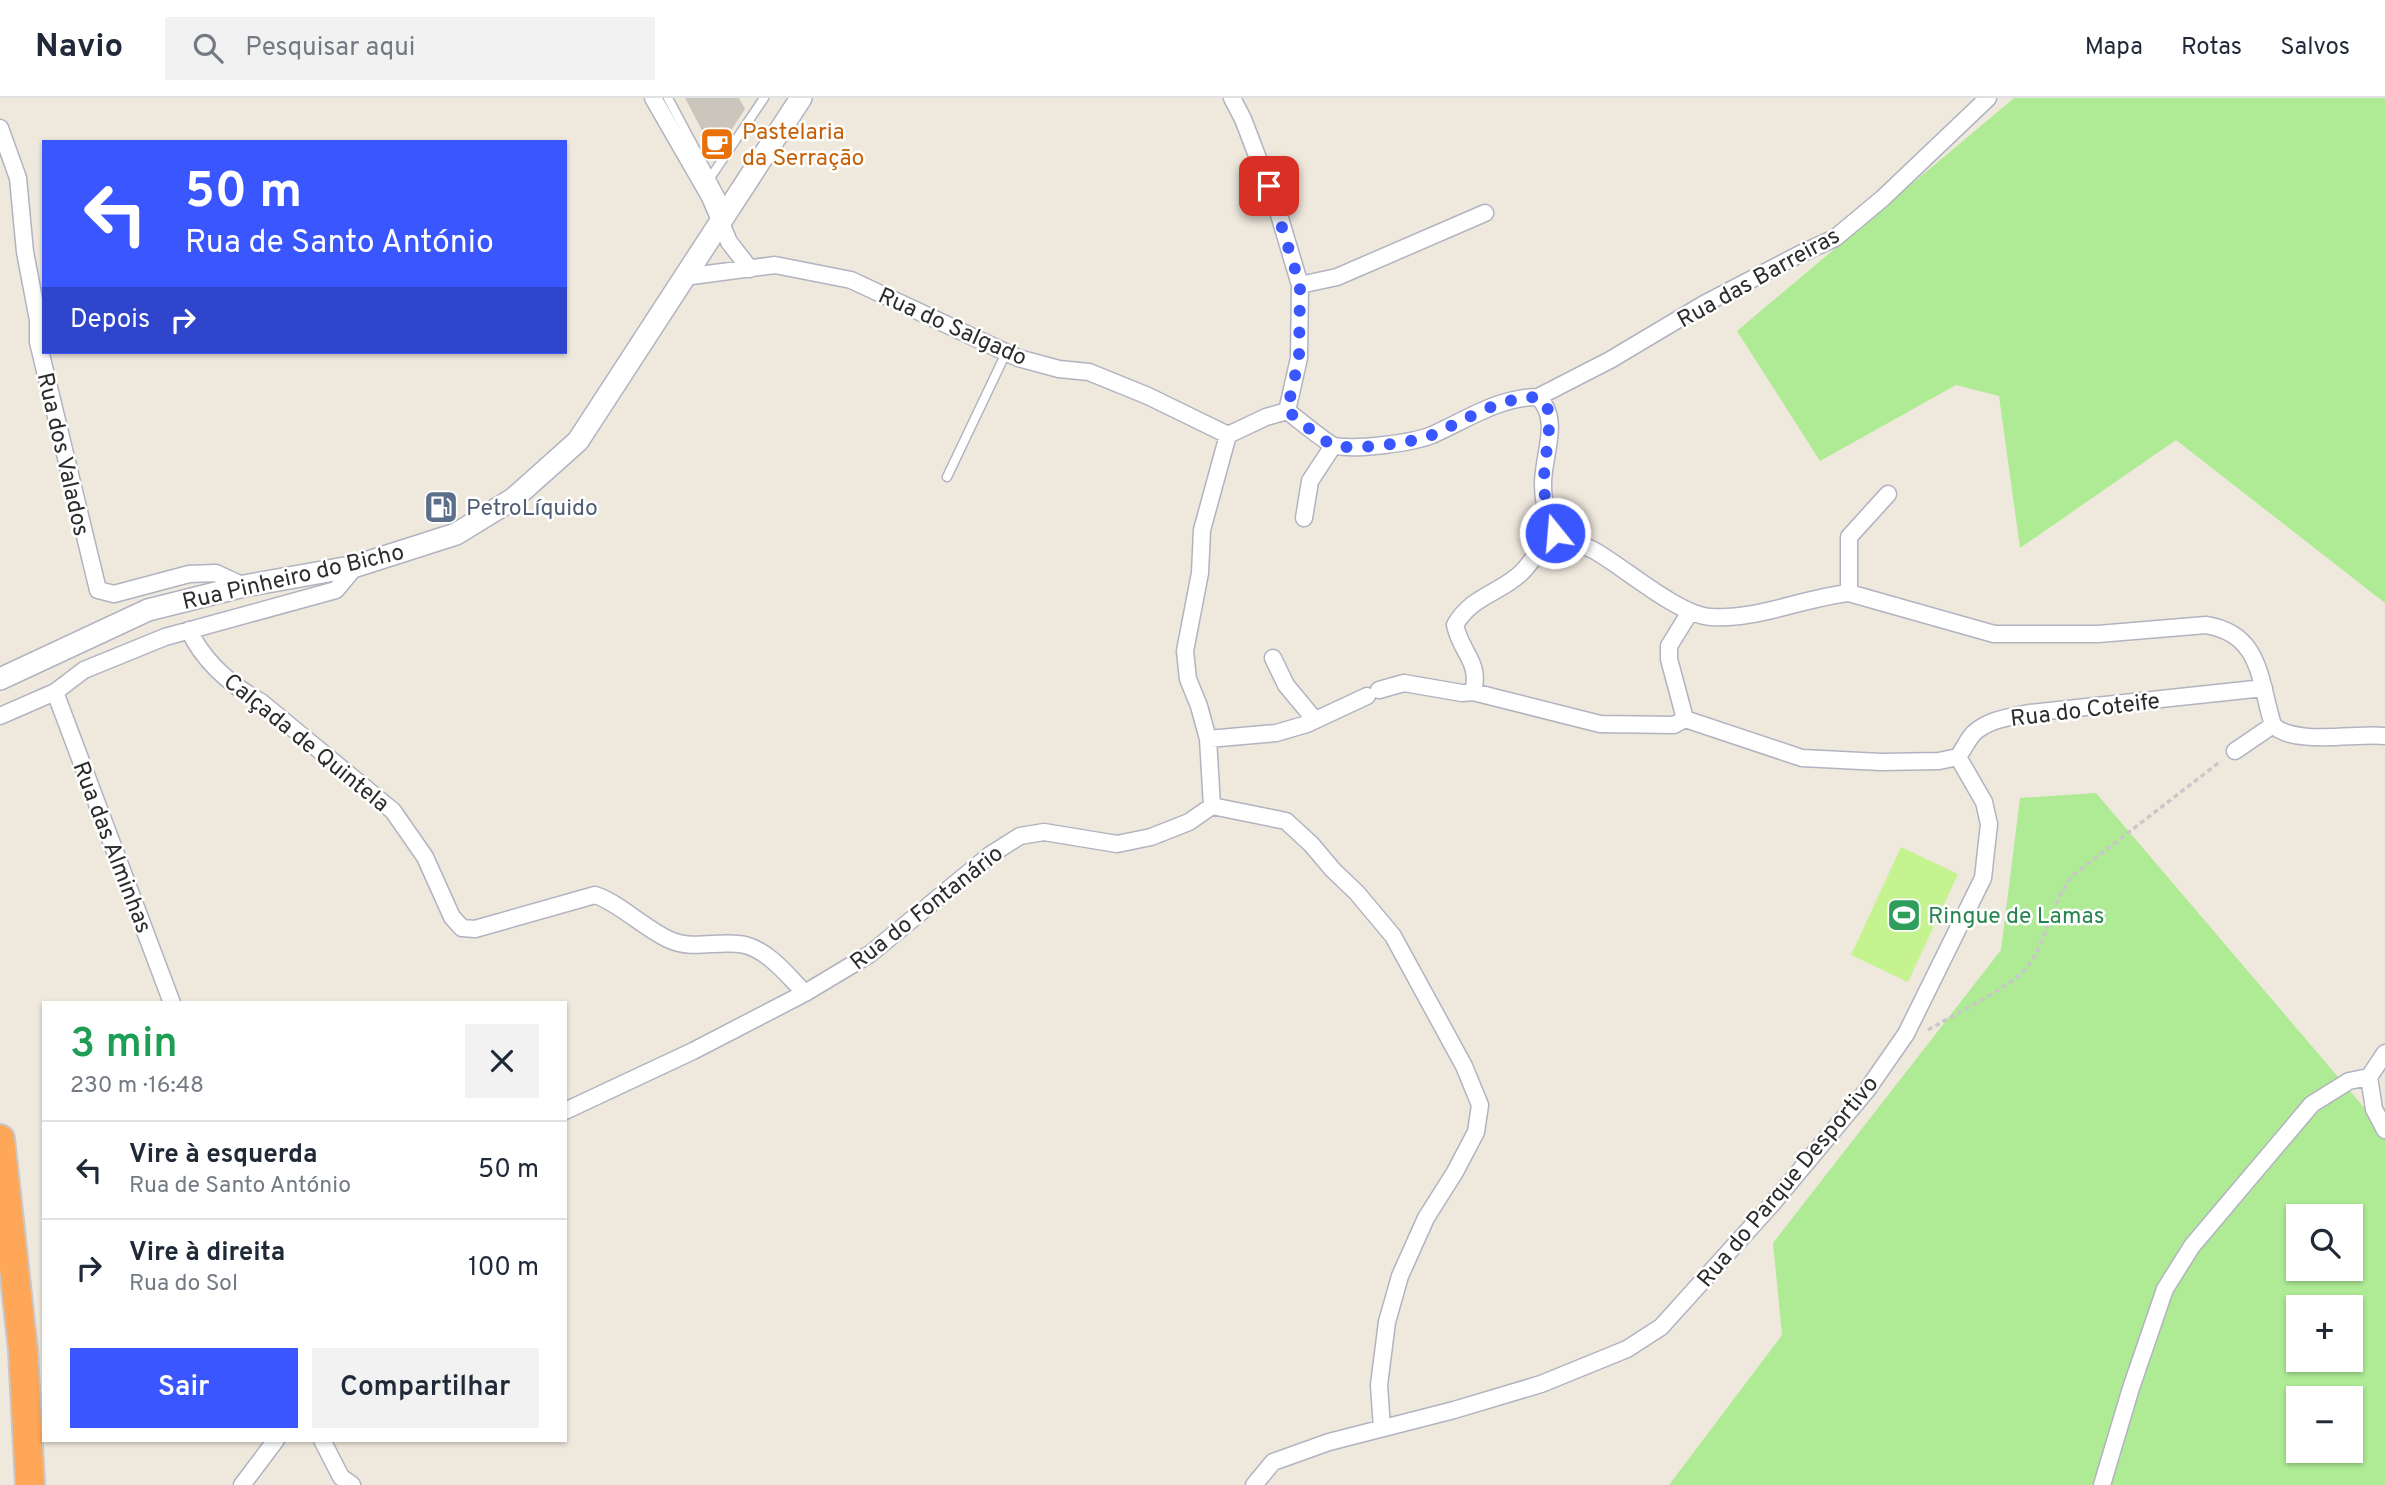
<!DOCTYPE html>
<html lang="pt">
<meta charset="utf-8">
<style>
:root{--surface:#fff;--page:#f2f2f3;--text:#1f2937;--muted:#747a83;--line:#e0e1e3;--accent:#3a57ff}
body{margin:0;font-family:Overpass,sans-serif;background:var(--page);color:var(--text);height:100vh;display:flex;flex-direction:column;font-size:26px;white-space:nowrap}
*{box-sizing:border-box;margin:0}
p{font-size:23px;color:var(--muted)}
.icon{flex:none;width:38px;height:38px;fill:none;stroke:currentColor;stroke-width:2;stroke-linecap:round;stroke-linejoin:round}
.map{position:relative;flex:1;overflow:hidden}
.drawer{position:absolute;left:42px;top:903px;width:525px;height:441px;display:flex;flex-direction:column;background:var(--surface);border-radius:0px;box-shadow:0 2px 5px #0004}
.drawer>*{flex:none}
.top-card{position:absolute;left:42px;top:42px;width:525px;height:214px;border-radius:0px;box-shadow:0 2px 5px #0004;background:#3a57ff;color:#fff;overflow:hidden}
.buttons{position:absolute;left:2286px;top:1106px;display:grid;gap:14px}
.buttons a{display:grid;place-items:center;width:77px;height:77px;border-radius:0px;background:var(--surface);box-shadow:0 2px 5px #0004;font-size:35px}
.pin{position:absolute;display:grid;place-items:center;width:60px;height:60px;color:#fff;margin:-30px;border-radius:14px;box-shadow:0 4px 10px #0006}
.me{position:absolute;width:77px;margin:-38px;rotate:343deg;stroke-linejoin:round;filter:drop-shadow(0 0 5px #0008)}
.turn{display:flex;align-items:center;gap:24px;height:147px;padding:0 28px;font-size:32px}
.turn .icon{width:91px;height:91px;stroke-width:2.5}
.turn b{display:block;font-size:49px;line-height:60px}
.then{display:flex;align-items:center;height:66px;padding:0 28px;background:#0003;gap:14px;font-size:26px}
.round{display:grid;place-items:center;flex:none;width:74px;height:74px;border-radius:0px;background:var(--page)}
.overview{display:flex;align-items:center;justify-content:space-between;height:119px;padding:0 28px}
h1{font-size:42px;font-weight:600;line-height:52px;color:#1e9e55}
.action{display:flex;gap:14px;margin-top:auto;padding:14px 28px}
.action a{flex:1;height:80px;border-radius:0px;background:var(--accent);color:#fff;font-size:28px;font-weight:600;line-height:80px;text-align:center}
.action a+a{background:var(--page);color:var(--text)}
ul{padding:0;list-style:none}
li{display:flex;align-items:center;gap:21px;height:98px;padding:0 28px;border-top:2px solid var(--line)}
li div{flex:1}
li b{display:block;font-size:26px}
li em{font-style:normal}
header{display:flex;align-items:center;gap:42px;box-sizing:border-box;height:98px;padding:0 35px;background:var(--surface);border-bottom:2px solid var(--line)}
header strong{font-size:33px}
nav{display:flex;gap:38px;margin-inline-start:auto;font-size:24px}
.search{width:490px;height:63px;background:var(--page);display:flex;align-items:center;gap:18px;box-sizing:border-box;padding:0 24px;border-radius:0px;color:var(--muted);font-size:26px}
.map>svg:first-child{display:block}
.green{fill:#aeeb94;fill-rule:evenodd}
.pitch{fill:#c5f38f}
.building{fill:#cac6bc}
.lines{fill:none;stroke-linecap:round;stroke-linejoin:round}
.lane-casing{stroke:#b1b3c1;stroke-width:11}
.street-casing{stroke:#b1b3c1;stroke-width:19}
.secondary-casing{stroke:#b1b3c1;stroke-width:24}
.highway-casing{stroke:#c8c8c8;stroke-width:32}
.path{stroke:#c8c8c8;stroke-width:3.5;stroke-dasharray:5 3.5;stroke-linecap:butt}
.lane{stroke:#fff;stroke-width:8}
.street{stroke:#fff;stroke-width:16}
.secondary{stroke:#fff;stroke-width:21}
.highway{stroke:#ffa758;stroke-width:28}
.route{stroke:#3a57ff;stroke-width:12;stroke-dasharray:0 21.6}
.labels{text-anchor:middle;stroke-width:5;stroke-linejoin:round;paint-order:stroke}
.food-label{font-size:23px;fill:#c56008;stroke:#fff;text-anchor:start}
.street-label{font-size:23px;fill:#2c2c2c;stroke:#fff}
.service-label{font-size:23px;fill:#4e5e75;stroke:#fff;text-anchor:start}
.leisure-label{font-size:23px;fill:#27864d;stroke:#fff;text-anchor:start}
</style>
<header>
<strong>Navio</strong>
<div class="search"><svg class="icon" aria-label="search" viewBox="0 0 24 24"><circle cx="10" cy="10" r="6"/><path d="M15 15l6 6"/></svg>Pesquisar aqui</div>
<nav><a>Mapa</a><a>Rotas</a><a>Salvos</a></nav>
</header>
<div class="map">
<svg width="2385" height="1387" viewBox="0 0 2385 1387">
<rect width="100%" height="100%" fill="#efe8dd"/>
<path class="green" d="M2014 0H2385V505L2176 342 2020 450 1999 298 1956 287 1820 363 1737 233Z
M2096 695 2385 1034V1387H1669L1782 1237 1773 1145 2001 852 2020 700ZM2298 1118H2350V1171H2298ZM2298 1209H2350V1262H2298ZM2298 1300H2350V1353H2298Z"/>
<path class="pitch" d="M1901 749 1958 776 1908 884 1851 857Z"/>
<path class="building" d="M685 0H739L745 11 715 57Z"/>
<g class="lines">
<g class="lane-casing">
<path id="lane" d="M668 0 727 111
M710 80 764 0
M947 379 1006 255"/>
</g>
<g class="street-casing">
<path id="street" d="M653 0 710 99 729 144 750 171
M1232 0 1243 21 1277 110 1300 187 1299 260 1287 313
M0 30 18 80 25 154 38 222V244L98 492 114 496 189 476 216 475 244 488
M684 179 775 167 851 182 1018 260 1059 271 1089 274 1148 298 1228 337
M1300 187 1337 179 1485 115
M1538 299 1610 262 1704 206 1800 156 1835 140 1883 100 1988 0
M1228 337 1266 319 1287 313C1297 320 1327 346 1335 348 1357 352 1412 345 1432 337 1466 322 1499 299 1538 299 1562 322 1542 358 1543 388 1543 401 1547 417 1552 430L1555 435C1568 442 1582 446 1595 453 1625 470 1678 517 1711 519 1758 522 1802 500 1849 495L1994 536H2098L2206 527C2262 536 2259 583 2273 627 2293 648 2356 635 2385 638
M1304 420 1310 383 1333 348
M1849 495V439L1888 396
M189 532C204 565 231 587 261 604L393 713 425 759 452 819 462 830 475 831 595 797C618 804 645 831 670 842 694 853 721 841 745 847 769 853 788 878 805 895
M1273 560 1286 587 1315 622
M1379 592 1404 585 1462 595 1473 594 1600 626 1674 627 1685 621 1802 660 1881 664 1939 663 1958 659C1963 652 1968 641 1974 635 1989 621 2011 619 2029 615L2264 590
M55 594 172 905
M1473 594C1481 564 1461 555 1455 527 1472 497 1502 495 1523 473 1535 460 1542 446 1555 435
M0 618 55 594 84 572 165 539 336 492 356 468
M1685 621 1669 561V548L1690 514
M1208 641 1276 635 1307 626 1367 598
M2235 653 2273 627
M1212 708 1208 641 1199 608 1188 581 1185 553 1200 475 1202 432 1228 337
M2369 979 2374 1011 2385 1032
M2369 979 2385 955
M565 1013 693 953 805 895 870 856 990 757 1020 738 1044 734 1117 746 1151 739 1189 724 1212 708 1286 723 1311 746 1333 772 1357 795 1393 838 1464 968 1480 1007 1476 1034 1455 1074 1426 1120 1400 1178 1387 1224 1379 1287 1382 1330
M322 1342 341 1379 352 1387
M242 1387 276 1342
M1254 1387 1273 1364 1329 1344 1454 1312 1541 1286 1627 1251 1661 1229 1772 1106 1867 992 1906 936 1983 780 1989 726 1984 704 1958 659
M2102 1387 2131 1290 2165 1191 2192 1148 2312 1006 2349 983 2369 979"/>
</g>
<g class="secondary-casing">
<path id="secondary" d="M0 581 148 512 244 488 356 468 456 436 513 401 578 343 801 0"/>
</g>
<g class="highway-casing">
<path id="highway" d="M0 1041 23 1252 30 1387"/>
</g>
<path class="path" d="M1928 932C1950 919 2018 885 2029 867 2048 839 2051 806 2072 778L2221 663"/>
<use href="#lane" class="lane"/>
<use href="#street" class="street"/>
<use href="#secondary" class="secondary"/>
<use href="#highway" class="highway"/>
</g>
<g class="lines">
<path class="route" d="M1269 88 1300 187 1299 260 1287 313C1299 321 1324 345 1335 348 1357 352 1412 345 1432 337 1466 322 1499 299 1538 299L1547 308 1550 321 1543 387 1549 421 1555 435"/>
</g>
<defs>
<g id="cafe-square" transform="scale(1.75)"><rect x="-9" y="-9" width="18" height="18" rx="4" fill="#e8710a" stroke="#fff"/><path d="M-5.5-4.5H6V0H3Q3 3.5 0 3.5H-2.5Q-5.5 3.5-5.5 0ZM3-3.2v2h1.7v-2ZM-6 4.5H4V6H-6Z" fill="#fff"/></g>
<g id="fuel-square" transform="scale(1.75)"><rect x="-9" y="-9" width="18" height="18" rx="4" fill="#5c6f8a" stroke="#fff"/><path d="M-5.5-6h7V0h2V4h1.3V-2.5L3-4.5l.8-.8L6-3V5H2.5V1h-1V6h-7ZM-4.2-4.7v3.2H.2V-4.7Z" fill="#fff"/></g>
<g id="stadium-square" transform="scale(1.75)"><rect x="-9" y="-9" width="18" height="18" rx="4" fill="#2e9e5b" stroke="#fff"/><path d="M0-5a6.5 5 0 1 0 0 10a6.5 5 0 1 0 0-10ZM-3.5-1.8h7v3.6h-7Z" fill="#fff"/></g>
</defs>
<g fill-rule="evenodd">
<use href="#cafe-square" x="717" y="46"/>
<use href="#fuel-square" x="441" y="409"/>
<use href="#stadium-square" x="1904" y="817"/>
</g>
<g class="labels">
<g class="food-label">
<text x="742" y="41">Pastelaria<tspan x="742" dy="26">da Serração</tspan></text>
</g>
<g class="street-label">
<text transform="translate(1758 179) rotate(-29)" y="8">Rua das Barreiras</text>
<text transform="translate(953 228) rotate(24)" y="8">Rua do Salgado</text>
<text transform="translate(64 356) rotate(77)" y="8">Rua dos Valados</text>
<text transform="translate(293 478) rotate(-13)" y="8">Rua Pinheiro do Bicho</text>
<text transform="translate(2085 611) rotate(-7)" y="8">Rua do Coteife</text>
<text transform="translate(307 644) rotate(39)" y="8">Calçada de Quintela</text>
<text transform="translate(113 749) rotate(69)" y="8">Rua das Alminhas</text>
<text transform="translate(926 809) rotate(-38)" y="8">Rua do Fontanário</text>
<text transform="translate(1787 1083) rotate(-50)" y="8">Rua do Parque Desportivo</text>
</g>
<g class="service-label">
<text x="466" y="417">PetroLíquido</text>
</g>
<g class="leisure-label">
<text x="1928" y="825">Ringue de Lamas</text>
</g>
</g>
</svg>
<div class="buttons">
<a><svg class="icon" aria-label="search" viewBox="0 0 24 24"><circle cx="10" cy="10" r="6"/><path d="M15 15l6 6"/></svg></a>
<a>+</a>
<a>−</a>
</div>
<div class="pin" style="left:1269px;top:88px;background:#d93025"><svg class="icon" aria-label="arrive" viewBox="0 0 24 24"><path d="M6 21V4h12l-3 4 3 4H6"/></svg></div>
<svg class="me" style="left:1555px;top:435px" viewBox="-20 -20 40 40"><circle r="17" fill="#3a57ff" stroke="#fff" stroke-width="3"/><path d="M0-11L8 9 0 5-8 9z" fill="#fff"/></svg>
<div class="top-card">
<div class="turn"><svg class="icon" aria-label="left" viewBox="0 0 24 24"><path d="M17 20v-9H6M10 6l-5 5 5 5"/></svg><div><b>50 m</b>Rua de Santo António</div></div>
<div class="then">Depois<svg class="icon" aria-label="right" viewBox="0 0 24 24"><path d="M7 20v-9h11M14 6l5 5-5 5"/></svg></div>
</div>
<section class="drawer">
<div class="overview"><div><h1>3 min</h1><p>230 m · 16:48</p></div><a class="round"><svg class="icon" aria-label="close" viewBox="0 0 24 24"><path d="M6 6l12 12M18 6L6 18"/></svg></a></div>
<ul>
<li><svg class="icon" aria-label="left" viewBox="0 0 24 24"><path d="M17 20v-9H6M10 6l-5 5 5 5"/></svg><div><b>Vire à esquerda</b><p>Rua de Santo António</p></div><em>50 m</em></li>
<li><svg class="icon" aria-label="right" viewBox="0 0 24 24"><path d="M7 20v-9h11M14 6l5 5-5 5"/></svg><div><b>Vire à direita</b><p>Rua do Sol</p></div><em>100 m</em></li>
</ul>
<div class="action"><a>Sair</a><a>Compartilhar</a></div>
</section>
</div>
